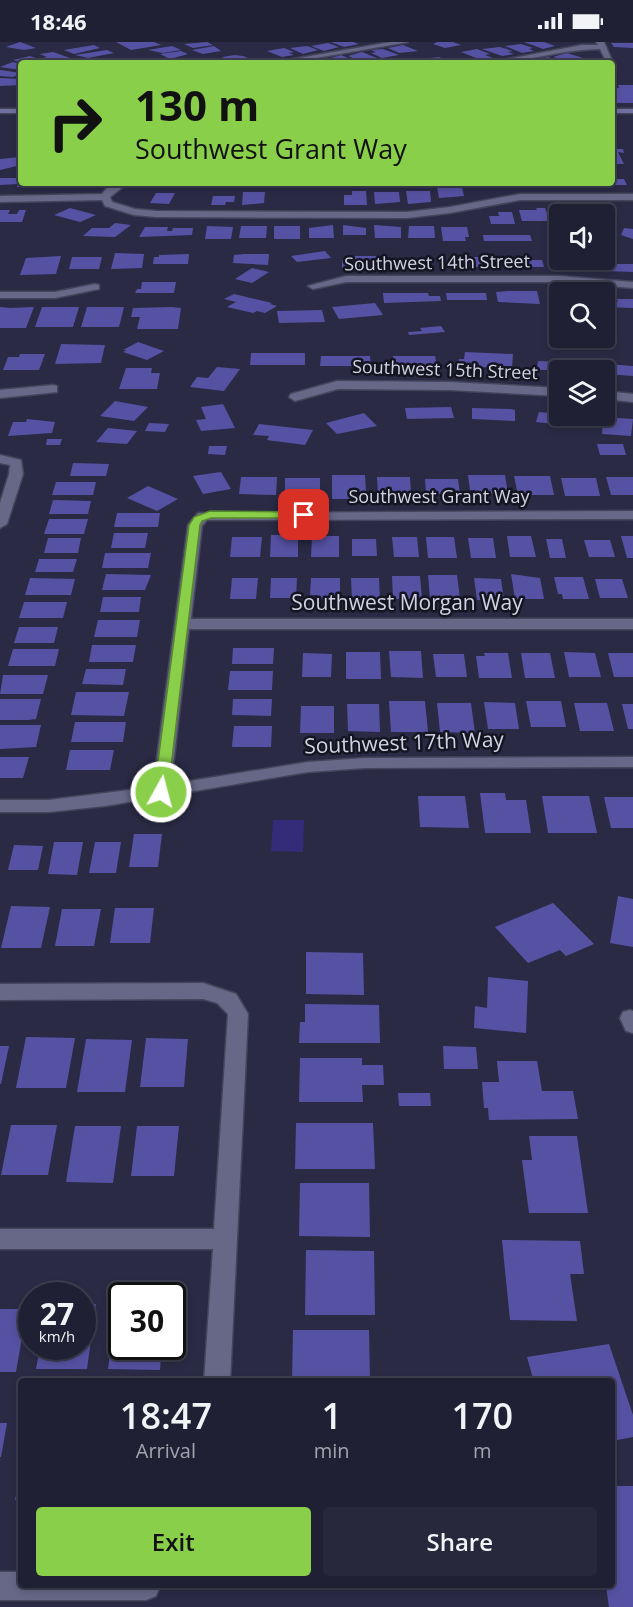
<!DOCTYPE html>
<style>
:root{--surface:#202034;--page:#28283c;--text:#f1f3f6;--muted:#a2a3ac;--line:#3d3e4f;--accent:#89cf49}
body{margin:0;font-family:"Open Sans",sans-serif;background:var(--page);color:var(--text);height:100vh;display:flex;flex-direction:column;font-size:22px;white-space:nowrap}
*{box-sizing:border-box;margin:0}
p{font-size:20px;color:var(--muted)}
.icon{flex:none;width:33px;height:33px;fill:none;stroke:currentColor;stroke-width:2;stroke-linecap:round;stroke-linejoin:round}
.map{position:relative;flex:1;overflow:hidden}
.sheet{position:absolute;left:18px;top:1336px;width:597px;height:210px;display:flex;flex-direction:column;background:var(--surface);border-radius:6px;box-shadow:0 3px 9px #0003,0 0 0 2px var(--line)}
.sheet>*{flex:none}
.guide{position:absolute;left:18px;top:18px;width:597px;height:126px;border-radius:6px;box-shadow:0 3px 9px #0003,0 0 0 2px var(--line);background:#89cf49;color:#111;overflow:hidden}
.tools{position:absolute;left:549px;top:162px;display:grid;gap:12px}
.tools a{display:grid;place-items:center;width:66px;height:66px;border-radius:6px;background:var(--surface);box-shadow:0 3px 9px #0003,0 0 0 2px var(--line);font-size:30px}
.speed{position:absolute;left:18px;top:1240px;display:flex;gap:12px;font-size:30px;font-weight:700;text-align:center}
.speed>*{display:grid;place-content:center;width:78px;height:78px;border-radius:50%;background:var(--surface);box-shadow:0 3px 9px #0003,0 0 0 2px var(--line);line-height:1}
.speed small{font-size:15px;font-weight:400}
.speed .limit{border:3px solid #111;border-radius:9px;background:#fff;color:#111}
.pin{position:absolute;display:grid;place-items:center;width:51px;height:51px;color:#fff;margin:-26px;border-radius:12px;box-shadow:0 3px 9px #0006}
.me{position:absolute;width:66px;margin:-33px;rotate:7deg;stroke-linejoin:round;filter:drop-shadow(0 0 4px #0008)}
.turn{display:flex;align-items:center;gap:21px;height:126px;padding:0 18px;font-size:27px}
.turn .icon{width:78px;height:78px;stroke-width:2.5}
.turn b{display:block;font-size:42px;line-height:51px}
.eta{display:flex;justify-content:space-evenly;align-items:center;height:102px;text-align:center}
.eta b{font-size:36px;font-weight:600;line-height:42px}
.cta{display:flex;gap:12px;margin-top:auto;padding:12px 18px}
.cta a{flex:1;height:69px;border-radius:6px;background:var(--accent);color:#111;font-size:24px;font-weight:600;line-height:69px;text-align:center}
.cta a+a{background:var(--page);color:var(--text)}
.status{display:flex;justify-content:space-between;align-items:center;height:42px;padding:0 30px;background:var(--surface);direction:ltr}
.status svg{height:16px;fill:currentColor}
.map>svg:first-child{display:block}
.green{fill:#342c78}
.building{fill:#5652a3}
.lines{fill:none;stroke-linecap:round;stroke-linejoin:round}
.street-casing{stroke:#44445b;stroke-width:3}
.secondary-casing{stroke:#44445b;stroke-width:3}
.street{fill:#676887;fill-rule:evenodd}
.secondary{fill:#70709f;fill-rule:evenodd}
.route{fill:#89cf49;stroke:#59872f;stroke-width:1.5}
.labels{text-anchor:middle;stroke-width:5;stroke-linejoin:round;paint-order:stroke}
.far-street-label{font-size:18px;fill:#d1d2e3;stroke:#141521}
.street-label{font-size:21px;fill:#d1d2e3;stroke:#141521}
</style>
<div class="status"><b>18:46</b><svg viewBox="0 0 49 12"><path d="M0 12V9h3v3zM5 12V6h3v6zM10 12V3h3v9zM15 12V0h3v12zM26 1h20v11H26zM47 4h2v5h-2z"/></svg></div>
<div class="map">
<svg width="633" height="1565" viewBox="0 0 633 1565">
<rect width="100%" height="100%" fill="#2a2a45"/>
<path class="green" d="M273 778H304L303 810 271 809Z"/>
<path class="building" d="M20 0 36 6 24 8 6 5Z
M116 0H154L161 3 131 8Z
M207 0 213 3 193 6 184 2Z
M331 0H353L359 2 344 5Z
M437 0H453L461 3 445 6 433 2Z
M524 0H544L555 4 543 7Z
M328 1 339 5 324 9 311 4Z
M611 1H633V6L614 5Z
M521 2 533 6 529 7 534 9 522 11 505 4Z
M94 3 100 6 74 12 64 8Z
M403 3 418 9 399 11 388 6Z
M172 4 181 8 163 11 148 8Z
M214 4 221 9 203 12 192 8Z
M307 4 318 8 303 12 290 6Z
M500 5 513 9 508 10 514 12 502 14 482 7Z
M284 6 294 10 289 11 294 13 282 15 267 9Z
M383 7 399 13 382 16 371 11 376 10 371 8Z
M477 7 490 12 485 13 493 16 481 18 461 10Z
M107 8 114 11 88 16 75 13Z
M181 9 188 12 170 17 160 12Z
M53 10 70 16 52 19 42 16 47 15 40 12Z
M362 10 377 16 362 20 348 14Z
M567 11 583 16 566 19 553 15Z
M235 13 243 14 253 18 234 21 222 15Z
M341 13 358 20 336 21 330 19 335 18 331 16Z
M30 14 50 21H22L13 18Z
M439 15 454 21H430L420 17Z
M548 15 562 20 536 19 540 18 536 17Z
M106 16 114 21H77V20Z
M13 20 21 22V28L0 25Z
M0 28 21 31V32L13 35 0 34Z
M0 36 21 37V43L0 44Z
M618 43H633V61H614L612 46H619Z
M612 107H623L624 111 618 110 624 122H612Z
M21 115V123L0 128V117Z
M0 136H21V141H38V144L17 145 18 142 0 143Z
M612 137H624L627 143H608L606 141H612Z
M156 141H189L187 144 156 143Z
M437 145H462L464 154 439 156Z
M352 149H366L367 163H344V153H352Z
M406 149H430L431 160 408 162Z
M243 150H265L264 161 242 163Z
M374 150H399L400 160 375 162Z
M156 151H175L169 162 150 161Z
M213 154H235L234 160H226L225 163H211Z
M584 165H605L607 171H610L611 178 604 179V172H587Z
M70 166 96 173 80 180 54 173Z
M536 166H545L550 179H522L519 168H537Z
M551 166 578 168 580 172H560V178H555Z
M0 168H10L8 172H17L19 168H26L22 180H0Z
M498 170H512L515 182H491L489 174H499Z
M115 181 131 183 115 195 83 194 92 186H109Z
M333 183 334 196H309V186Z
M343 183 366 186V193H343Z
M374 183 401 185V196H375Z
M207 184 233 185 231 197H205Z
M241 184H267L266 196H239Z
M274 184H300V197H274Z
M409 184H434L435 196H408Z
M145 185H168L167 189H172L173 186H193L192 193 139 195Z
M441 185H467L469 195H465L466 199H443Z
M624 186 633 187V197L621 193Z
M483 193H530L532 199H484Z
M325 209 331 216 297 220 291 214Z
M115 211 144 212 142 226 111 227Z
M189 212 188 222H153L154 215H159V213Z
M244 212H269L268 223 233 221 234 213Z
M61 214 56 232 20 233 26 216Z
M349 214H380L381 225 342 226V218H349Z
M72 215H102L99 227H69Z
M463 215H487L489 225H453L451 218H464Z
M391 217 422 218 423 224H391Z
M503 218H542L544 225H504Z
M557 218 588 219 590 227 553 226 551 220 557 221Z
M602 222H633V230L605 229Z
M252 226 269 230 252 241 235 237Z
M142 240H176L174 251H135L137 247H141Z
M508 249H537L540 262 498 260 496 250Z
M383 251H428L429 254H440L441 259 384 261Z
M446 251H486L487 258H447Z
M234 252 272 261 270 262 277 264 265 271 257 269 253 271 227 265 236 260 224 257Z
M617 257H633V266L606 265V259L618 260Z
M375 261 383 273 339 277 332 265Z
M0 265 10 266 34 265 26 286H0Z
M42 265H79L73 285H35Z
M87 265H124L119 285H81Z
M171 265 181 266 178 287H137L140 275H131L133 266Z
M322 268 325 280 279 281 277 269Z
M441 284 445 290 409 293 408 290 422 289 420 286Z
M138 300 164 309 147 318 123 310 127 308H123Z
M61 302 103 303H105L101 321 55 322Z
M465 310 513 312 512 326 479 325V321H475L474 327 458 326 459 317H464Z
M251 311H305V323H250Z
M20 312H45L39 328H3L8 315H19Z
M321 314H370L371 324H320Z
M393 314H435L437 324 394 323Z
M538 319 581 321V328H537Z
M607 322 633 324V334L606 332Z
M217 325 240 327 224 349 190 345 197 335 208 336Z
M126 326H152L151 331H160L157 347H119Z
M115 359 148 365 134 379 100 374Z
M223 362 235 386 201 389 196 378 206 377 201 365Z
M451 365 454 376 407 377 405 366Z
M472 366 511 367 515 368V379L472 377Z
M539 370 560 372V374H584L582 385 536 380Z
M364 371 377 384 337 392 326 381Z
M603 375 633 377 631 394 602 392Z
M27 377 55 380 52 391 8 394 13 380H26Z
M149 381 169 382 165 390 145 389Z
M259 382 313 388 305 403 267 398 269 394 253 393Z
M108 386 137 389 127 402 96 400Z
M47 397H62L60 403H46Z
M597 402H623L626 413H600Z
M209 404H227L225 413 208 412Z
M73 421 109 422 106 434H70Z
M221 430 231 447 203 452 193 434Z
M332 433H365L366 450H350V457H332Z
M468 433H505L508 452H475V448H470Z
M514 434H550L554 453H518Z
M241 435H277L276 453 239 452Z
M377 435H410L411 452H378Z
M606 435H633V453H611Z
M285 436H320V455H300V451H285Z
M561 436H596L600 454H565Z
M425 437H458L460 452H426Z
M56 440H96L93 453H52Z
M148 444 178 457 157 469 127 456Z
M53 458 91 459 88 472H49Z
M117 471H160L158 485H114Z
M49 477H88L84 492H44Z
M114 491H148L145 506H111Z
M271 493H298V515H270Z
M312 494H339V515H311Z
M507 494H531L536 515H510Z
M621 494H633V516H627Z
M232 495H262L260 515H230Z
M392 495H417L419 515H394Z
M426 495H454L457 516H428Z
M48 496H81L78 511H44Z
M468 496H493L496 516H471Z
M352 497H376L377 514H352Z
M546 497H562L566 516H550Z
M584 498H610L615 515H589Z
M105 511H151L148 526H102Z
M39 517H77L73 530H35Z
M106 532 151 533 145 548H102Z
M511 532 540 536 544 557H515Z
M428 533H457L460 557H430Z
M392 534H420L422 557H393Z
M554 535H583L589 557H563L562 552H558Z
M30 536 75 537 71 553H25Z
M232 536H258L256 557H230Z
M271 536H297L296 556H270Z
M311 536H340V558L317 557V553H310Z
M351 536H379L380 560H352Z
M474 536 501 537 504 558H477Z
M595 537H622L628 556H600Z
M103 555H141L139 570H100Z
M24 560H67L63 576H19Z
M98 578H140L137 595H94Z
M19 585H58L54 601H14Z
M92 603H136L133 620H89Z
M233 606H274L273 622H232Z
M13 607H59L55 624H8Z
M389 609H421L423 636 391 635Z
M346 610H380L381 637H346Z
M564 610 595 611 601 635H569Z
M303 611 332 612 331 635H302Z
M484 611H508L512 636H479L476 614H485Z
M521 611H550L555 636H525Z
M608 611H633V635H614Z
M433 612H464L467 635H436Z
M86 627H126L123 643 82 642Z
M230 629H273L272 648H228Z
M3 633H48L43 652H0Z
M76 650H129L124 674 71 673Z
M0 657H41L36 677 28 678H0Z
M233 657H272L271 674 232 673Z
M389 659H425L428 690H391Z
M526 659H561L566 685H531Z
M484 660 515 661 519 687H488Z
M437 661H471L475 691 440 690Z
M574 661H607L614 689H580Z
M347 662H379L380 690 348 689Z
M622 662H633V687H628Z
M301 664H334V691H300Z
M75 680H126L123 700H71Z
M0 683H41L36 705 0 707Z
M234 684H272L271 705H232Z
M70 708H114L110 728H66Z
M0 715H29L23 736H0Z
M480 751H505L506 758H526L531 791H485Z
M418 754H465L469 786 420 785Z
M542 754H589L597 791H548Z
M604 755H633V786H611Z
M134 792H162L158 825H129Z
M54 800H83L77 833 48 832Z
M95 800H121L116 831H89Z
M14 803 43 804 38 828H8Z
M618 854 633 857V905L610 901Z
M553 861 594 902 566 914 560 908 528 921 495 885Z
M11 864 50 865 41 906H1Z
M115 866H154L150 901H110Z
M62 867H101L94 904H55Z
M306 910 363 911 364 953 306 952Z
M488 935 528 939 526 991 474 986 475 964 487 966Z
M305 962 379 963 380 1001H299L300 980H305Z
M26 995 75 996 66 1046H16Z
M146 996 188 997 184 1045H140Z
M86 997 132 998 125 1050H77Z
M0 1004H9L1 1042H0Z
M443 1004 476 1005 478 1027H444Z
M300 1016H362V1023H383L384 1043H362L363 1060H299Z
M497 1019H537L542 1049H573L578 1077 489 1078 488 1066H484L482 1040H499Z
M398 1051H430L431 1064H399Z
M296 1081H373L375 1127H295Z
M11 1083H57L48 1133H1Z
M75 1084H121L113 1141 66 1140Z
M137 1084H179L174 1134H131Z
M529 1094H577L588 1171H529L522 1118H532Z
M300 1141H369L370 1195 299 1194Z
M502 1198 580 1199 584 1232H570L577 1279 510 1278Z
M306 1208 374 1209 375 1273H305Z
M117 1256H122V1305H162L160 1328 108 1327Z
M82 1262H96L87 1327H36L40 1305H82Z
M0 1267H27L16 1330H0Z
M293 1288H369L370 1340H292Z
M609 1302 633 1373V1395L612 1399V1340H534L527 1315Z
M0 1381H7L1 1415H0Z
M20 1431 21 1458H15Z
M612 1444H633V1565H609L606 1544H612Z"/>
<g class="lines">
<g class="street-casing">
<path id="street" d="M391 0H408L288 21H270Z
M596 0H604L614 23 607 21 600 7C562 7 525 21 487 21L582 3H598Z
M117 141H128L110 155 112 160 135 167 156 169 407 170 450 165 520 152H633V158H520L450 171 407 176 156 175 134 173 105 164 102 158 0 160V154L102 152 106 147Z
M346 234H559L633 240V246L559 240H346L313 247 308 244Z
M95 242 99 243V247L55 256H0V250H55Z
M337 339 450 340 560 346V354L450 348 338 347 295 359 289 355 291 352Z
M53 343 57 344V350L0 356V348Z
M604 349 633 352V360L604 357Z
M0 413 21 418 23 432 7 482 0 486V461L9 432 10 423 0 421Z
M633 469V477L207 478 202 484 191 577H633V587H189L171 742 308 720 365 716 633 715V725L365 726 308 730 105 764 49 770H0V758H49L153 745 188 483 198 471Z
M203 941 236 952 248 972 230 1340H204L213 1207H0V1187H214L228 972 217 961 203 957 0 958V942Z
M630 968 633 969V991L626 989 620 976 623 970Z
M0 1530H21V1544H160L156 1554 146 1558H0Z"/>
</g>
<g class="secondary-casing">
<path id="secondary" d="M0 67H21V71H0Z
M612 67H633V71H612Z"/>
</g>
<use href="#street" class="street"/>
<use href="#secondary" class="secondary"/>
</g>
<path class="route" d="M210 469 304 470 309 473 304 476H211L202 479 200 483 168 750 161 755 154 750 189 483 194 475Z"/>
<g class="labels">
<g class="far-street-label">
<text transform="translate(437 221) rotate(-1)" y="6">Southwest 14th Street</text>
<text transform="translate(445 328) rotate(2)" y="6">Southwest 15th Street</text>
<text x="439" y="461">Southwest Grant Way</text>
</g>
<g class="street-label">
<text x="407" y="568">Southwest Morgan Way</text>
<text transform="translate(404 701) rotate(-2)" y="7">Southwest 17th Way</text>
</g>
</g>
</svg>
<div class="tools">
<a><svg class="icon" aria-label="sound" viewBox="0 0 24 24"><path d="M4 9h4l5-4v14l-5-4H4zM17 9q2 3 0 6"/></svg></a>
<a><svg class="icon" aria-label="search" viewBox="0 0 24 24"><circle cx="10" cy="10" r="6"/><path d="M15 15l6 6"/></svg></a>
<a><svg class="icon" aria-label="layers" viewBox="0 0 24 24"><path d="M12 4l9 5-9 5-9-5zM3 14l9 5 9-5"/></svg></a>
</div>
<div class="speed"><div>27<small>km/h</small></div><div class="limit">30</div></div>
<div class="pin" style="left:304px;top:473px;background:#d93025"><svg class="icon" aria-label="arrive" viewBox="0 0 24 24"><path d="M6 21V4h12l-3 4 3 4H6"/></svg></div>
<svg class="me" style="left:161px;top:750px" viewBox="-20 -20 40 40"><circle r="17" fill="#89cf49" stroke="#fff" stroke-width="3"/><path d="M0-11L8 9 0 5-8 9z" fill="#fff"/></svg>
<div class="guide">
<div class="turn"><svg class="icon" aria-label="right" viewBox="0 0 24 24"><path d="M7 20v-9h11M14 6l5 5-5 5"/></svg><div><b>130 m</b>Southwest Grant Way</div></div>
</div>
<section class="sheet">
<div class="eta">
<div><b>18:47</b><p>Arrival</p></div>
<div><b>1</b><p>min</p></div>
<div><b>170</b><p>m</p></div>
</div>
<div class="cta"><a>Exit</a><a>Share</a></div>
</section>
</div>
